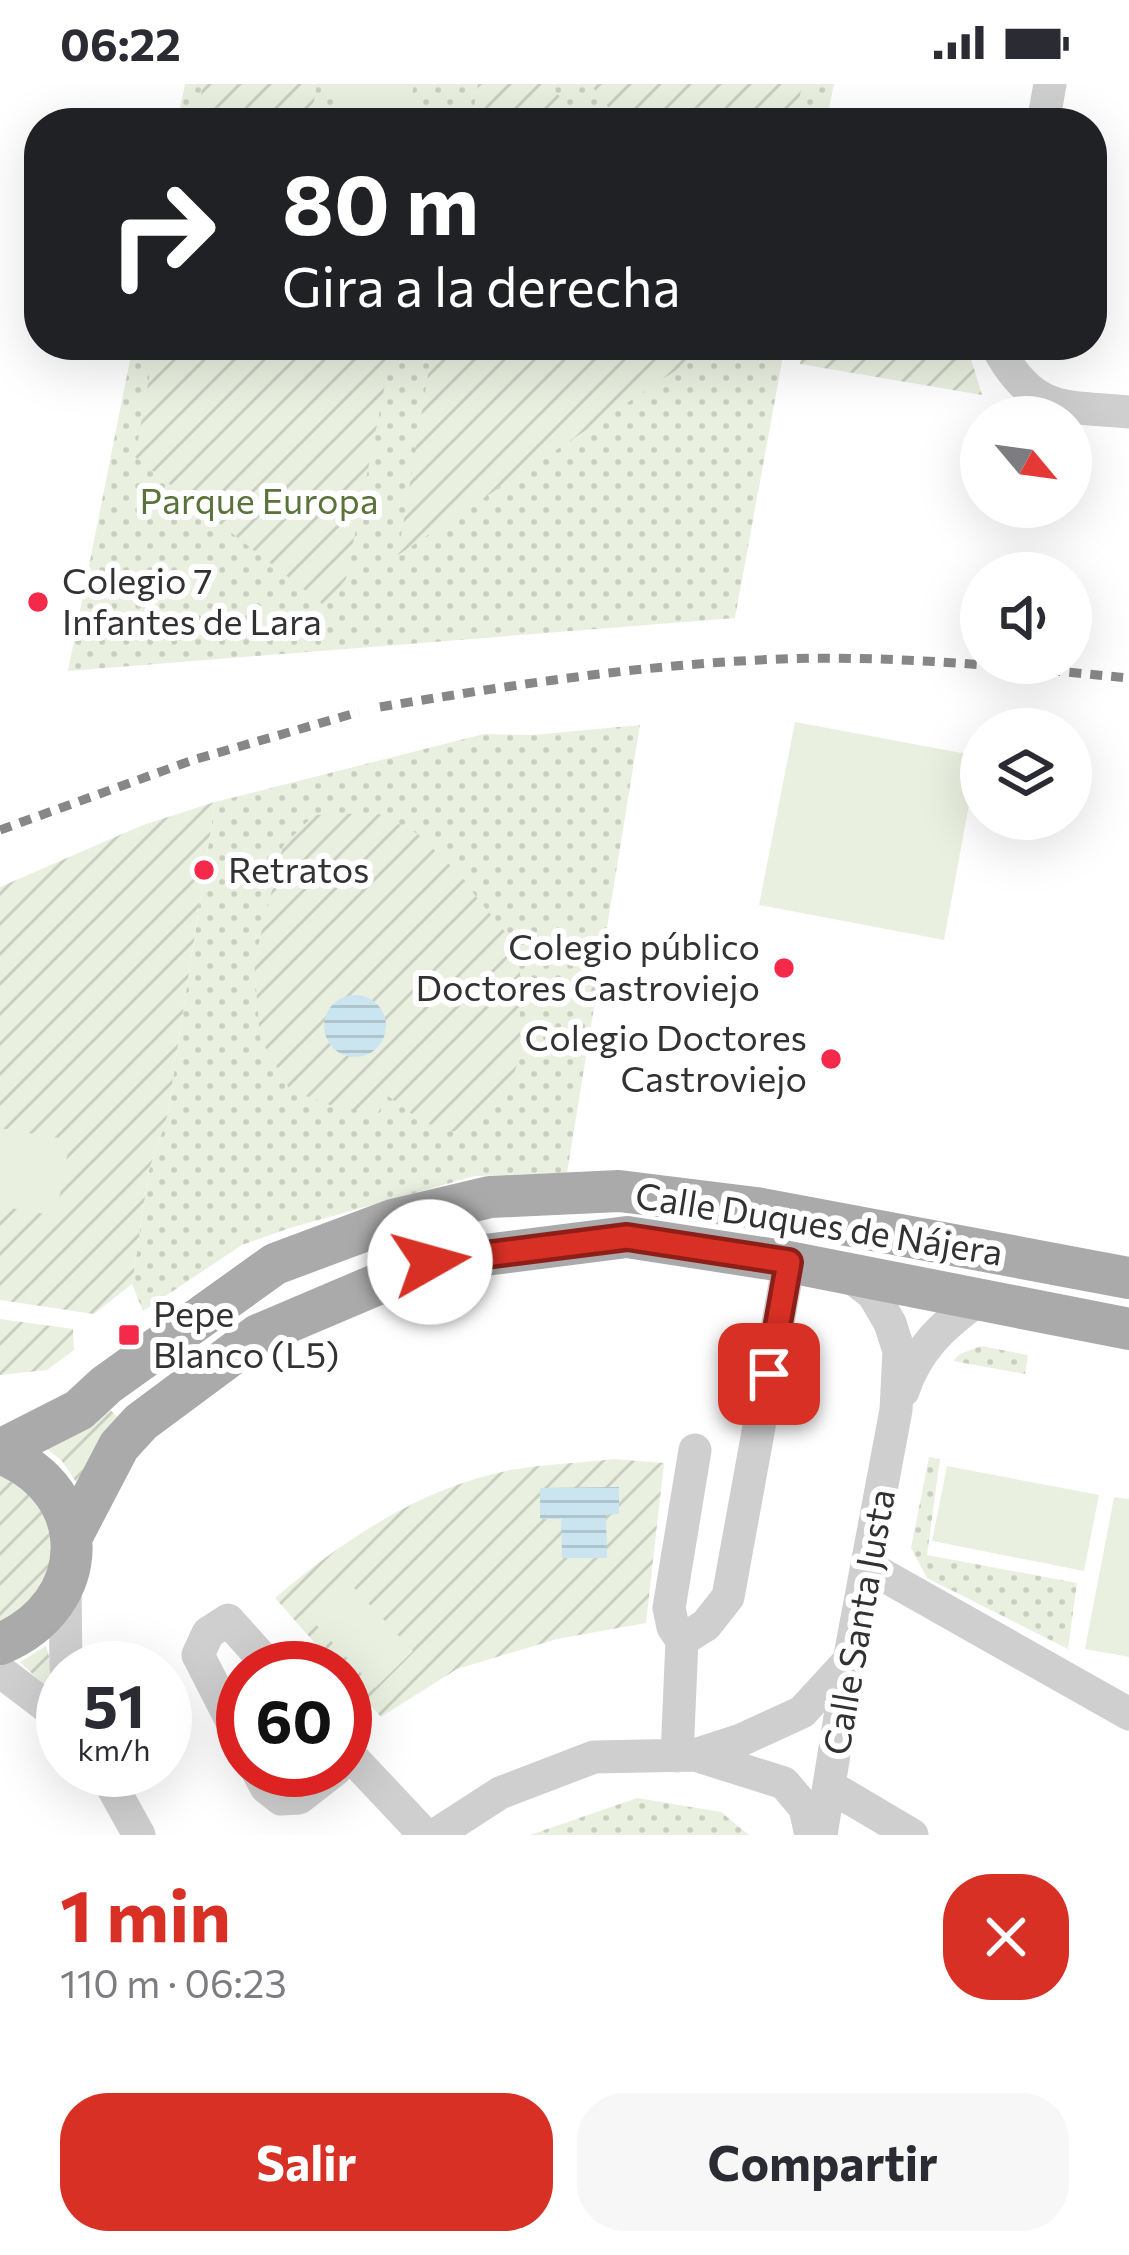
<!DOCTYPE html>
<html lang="es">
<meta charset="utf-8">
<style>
:root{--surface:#fff;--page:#f7f7f7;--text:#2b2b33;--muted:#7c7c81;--accent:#d93025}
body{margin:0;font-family:Commissioner,sans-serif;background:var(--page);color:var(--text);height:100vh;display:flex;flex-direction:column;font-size:45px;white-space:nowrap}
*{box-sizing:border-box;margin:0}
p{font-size:39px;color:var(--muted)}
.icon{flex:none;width:66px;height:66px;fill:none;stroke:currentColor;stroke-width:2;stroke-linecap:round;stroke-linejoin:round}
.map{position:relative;height:1751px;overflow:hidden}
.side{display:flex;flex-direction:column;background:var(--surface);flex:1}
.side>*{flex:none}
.banner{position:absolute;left:24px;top:24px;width:1083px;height:252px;border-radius:48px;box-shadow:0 12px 48px #0002;background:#202124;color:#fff;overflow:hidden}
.needle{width:78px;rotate:119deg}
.controls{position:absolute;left:960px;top:312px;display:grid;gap:24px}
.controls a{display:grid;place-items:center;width:132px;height:132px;border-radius:50%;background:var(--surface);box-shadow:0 12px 48px #0002;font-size:60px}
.speed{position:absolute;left:36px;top:1557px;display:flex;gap:24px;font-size:60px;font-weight:700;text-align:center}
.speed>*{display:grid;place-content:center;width:156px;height:156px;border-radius:50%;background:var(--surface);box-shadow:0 12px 48px #0002;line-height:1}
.speed small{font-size:30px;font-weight:400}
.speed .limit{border:18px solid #d22;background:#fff;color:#111}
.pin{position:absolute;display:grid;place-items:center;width:102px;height:102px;color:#fff;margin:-51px;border-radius:24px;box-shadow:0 6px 18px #0006}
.me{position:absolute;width:132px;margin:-66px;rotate:83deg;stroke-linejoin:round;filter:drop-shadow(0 0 9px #0008)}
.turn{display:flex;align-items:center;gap:42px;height:252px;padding:0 60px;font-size:54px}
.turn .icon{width:156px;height:156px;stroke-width:2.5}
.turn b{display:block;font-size:84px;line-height:102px}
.round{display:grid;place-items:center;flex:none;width:126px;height:126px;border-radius:48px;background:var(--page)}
.headline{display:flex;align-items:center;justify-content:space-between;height:204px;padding:0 60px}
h1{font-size:72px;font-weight:700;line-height:90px;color:var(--accent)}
.action{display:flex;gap:24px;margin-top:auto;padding:24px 60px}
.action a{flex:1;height:138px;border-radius:48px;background:var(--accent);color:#fff;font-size:48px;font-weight:700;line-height:138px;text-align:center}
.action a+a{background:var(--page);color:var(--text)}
.status{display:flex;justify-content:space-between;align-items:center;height:84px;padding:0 60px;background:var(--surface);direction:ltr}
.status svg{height:33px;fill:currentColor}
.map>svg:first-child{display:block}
.grass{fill:url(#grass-dots)}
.garden{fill:url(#garden-furrows)}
.pitch{fill:#eaf0e0}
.water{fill:url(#water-rules)}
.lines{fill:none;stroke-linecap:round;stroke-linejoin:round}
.minor{stroke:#cfcfcf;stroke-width:33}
.major{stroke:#aaa;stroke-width:42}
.rail{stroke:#878787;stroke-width:9;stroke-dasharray:12 9;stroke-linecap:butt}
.route-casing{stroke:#8d1f18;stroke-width:30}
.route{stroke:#d93025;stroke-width:21}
.poi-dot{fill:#f52949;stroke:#fff;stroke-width:4.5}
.labels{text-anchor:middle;stroke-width:12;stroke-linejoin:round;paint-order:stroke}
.park-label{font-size:36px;fill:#5a733a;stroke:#fff}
.poi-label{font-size:36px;fill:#323232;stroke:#fff;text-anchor:start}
.street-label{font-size:36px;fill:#323232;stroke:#fff}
</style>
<div class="status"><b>06:22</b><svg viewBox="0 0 49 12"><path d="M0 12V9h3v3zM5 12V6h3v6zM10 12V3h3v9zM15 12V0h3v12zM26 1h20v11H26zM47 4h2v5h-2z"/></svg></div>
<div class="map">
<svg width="1129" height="1751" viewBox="0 0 1129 1751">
<defs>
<pattern id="grass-dots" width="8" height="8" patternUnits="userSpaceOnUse" patternTransform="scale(3)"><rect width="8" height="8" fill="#eaf0e0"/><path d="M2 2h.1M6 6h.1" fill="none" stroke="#c9cec1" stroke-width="1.8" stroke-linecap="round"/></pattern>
<pattern id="garden-furrows" width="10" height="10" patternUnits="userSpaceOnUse" patternTransform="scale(3)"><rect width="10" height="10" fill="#eaf0e0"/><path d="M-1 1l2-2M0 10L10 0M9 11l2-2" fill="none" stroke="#c9cec1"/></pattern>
<pattern id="water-rules" width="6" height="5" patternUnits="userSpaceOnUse" patternTransform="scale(3)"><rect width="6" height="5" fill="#cbe5f0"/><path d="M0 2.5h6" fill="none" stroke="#afc5ce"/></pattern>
</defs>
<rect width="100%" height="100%" fill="#fff"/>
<path class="grass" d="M185 0H834L826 39H177Z
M133 261H785L735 534 68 587Z
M640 641 567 1089 475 1092 290 1144 242 1161 143 1227 132 1200 149 1086 167 1033 215 718 484 650 533 651Z
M981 1262 1028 1271 1025 1290 953 1277 960 1270Z
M929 1373 940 1375 927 1471 1077 1499 1068 1565 927 1494 911 1464Z
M637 1714 721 1728 749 1751H530Z"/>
<path class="garden" d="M203 0H317L310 39H196Z
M478 0H550L579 39H471Z
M590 0H802L795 39H621Z
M155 261H393L346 495 325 522 135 373Z
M433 261H714L398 471Z
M803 261H888L971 275 982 311 800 280Z
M215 718 167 1033 149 1086 132 1200 94 1230 0 1216V803L143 741Z
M377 729 418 750 452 783 505 848 520 886V970L509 1007 489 1032 469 1045 446 1048 417 1034 388 1012 377 1030 330 1021 290 1006 260 954 254 878 283 762 314 731Z
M0 1235 73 1245 74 1266 47 1286 0 1291Z
M108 1324 122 1337 99 1362 76 1398 62 1377 47 1365Z
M614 1375 664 1379 646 1539 557 1555 457 1585 381 1633 345 1593V1584H337L275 1514C343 1456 422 1403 511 1386 545 1380 580 1379 614 1375Z
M0 1390C14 1397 28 1404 38 1418 66 1461 47 1520 0 1538Z
M46 1562 62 1618 20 1578Z"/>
<path class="pitch" d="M337 0H414L407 39H329Z
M795 638 978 672 944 856 759 821Z
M0 1044 70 1056 56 1132 0 1122Z
M947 1382 1099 1411 1084 1487 932 1457Z
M1114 1413 1129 1415V1573L1085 1565Z
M344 1493 413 1567 375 1604 305 1529Z"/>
<path class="water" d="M324 942a31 31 0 1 1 62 0a31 31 0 1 1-62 0Z
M619 1403V1430L606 1431 607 1474H562L561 1435H540V1404Z"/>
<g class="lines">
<path class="minor" d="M1043 39 1050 0
M1003 261 1001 270C1036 330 1066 322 1129 328
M903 1307C917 1265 942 1242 978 1216
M867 1482 1129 1630
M65 1502 66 1584
M682 1556 706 1541 728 1513 789 1178
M0 1587 63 1635
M243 1659 198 1571 208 1549 228 1536 271 1584
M345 1666 425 1751
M695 1671 784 1699 805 1724 811 1751
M677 1672 682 1556 673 1543 669 1524 695 1366
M103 1686 139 1751
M257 1686 266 1703 281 1715 299 1714 335 1686
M831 1703 912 1751
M435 1751 500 1709 594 1673 695 1671 741 1656 802 1628 849 1577
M821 1751 849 1577 896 1326 899 1267 890 1239 873 1210 847 1190"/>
<path class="major" d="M0 1366 79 1326 106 1301 275 1180 393 1136 490 1113 619 1107 756 1124 1129 1194
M0 1369C97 1407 94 1521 0 1560
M71 1454 119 1362 141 1338 258 1251 430 1178 627 1153 789 1178 1129 1245"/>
<path class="rail" d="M380 623C513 601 645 580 781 575 897 571 1013 583 1129 594
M0 746 193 676 359 628"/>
</g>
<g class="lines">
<g class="route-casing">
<path id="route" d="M430 1178 627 1153 789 1178 769 1290"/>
</g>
<use href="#route" class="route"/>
</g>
<g class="poi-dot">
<circle cx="38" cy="518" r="12"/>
<circle cx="204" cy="786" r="12"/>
<circle cx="784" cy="884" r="12"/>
<circle cx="831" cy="975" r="12"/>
<rect x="117" y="1239" width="24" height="24" rx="6"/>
</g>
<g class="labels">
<g class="park-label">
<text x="259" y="430">Parque Europa</text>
</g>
<g class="poi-label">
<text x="62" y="510">Colegio 7<tspan x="62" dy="41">Infantes de Lara</tspan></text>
<text x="228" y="799">Retratos</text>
<text x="760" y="876" text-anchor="end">Colegio público<tspan x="760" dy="41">Doctores Castroviejo</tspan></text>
<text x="807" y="967" text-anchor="end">Colegio Doctores<tspan x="807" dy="41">Castroviejo</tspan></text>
<text x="153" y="1243">Pepe<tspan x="153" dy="41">Blanco (L5)</tspan></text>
</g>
<g class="street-label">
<text transform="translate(819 1140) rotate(9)" y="13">Calle Duques de Nájera</text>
<text transform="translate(859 1538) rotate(-80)" y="13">Calle Santa Justa</text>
</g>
</g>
</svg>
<div class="controls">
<a><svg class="needle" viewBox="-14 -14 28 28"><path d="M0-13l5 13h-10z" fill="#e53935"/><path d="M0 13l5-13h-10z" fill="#7c7c81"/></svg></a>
<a><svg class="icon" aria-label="sound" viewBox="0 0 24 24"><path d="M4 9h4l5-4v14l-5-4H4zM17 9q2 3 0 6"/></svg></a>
<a><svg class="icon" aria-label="layers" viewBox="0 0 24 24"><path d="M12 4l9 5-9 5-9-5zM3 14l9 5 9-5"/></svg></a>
</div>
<div class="speed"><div>51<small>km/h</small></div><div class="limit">60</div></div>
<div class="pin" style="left:769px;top:1290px;background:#d93025"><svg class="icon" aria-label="arrive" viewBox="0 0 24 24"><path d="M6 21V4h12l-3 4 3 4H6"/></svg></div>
<svg class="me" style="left:430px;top:1178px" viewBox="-20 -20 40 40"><circle r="19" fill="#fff"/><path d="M0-13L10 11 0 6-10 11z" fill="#d93025"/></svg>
<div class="banner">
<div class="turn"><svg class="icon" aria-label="right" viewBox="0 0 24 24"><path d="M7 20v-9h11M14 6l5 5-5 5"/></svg><div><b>80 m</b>Gira a la derecha</div></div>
</div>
</div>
<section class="side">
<div class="headline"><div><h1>1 min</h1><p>110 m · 06:23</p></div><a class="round" style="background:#d93025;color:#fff"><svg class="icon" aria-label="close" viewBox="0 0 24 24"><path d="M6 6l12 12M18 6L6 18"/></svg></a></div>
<div class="action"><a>Salir</a><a>Compartir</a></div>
</section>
